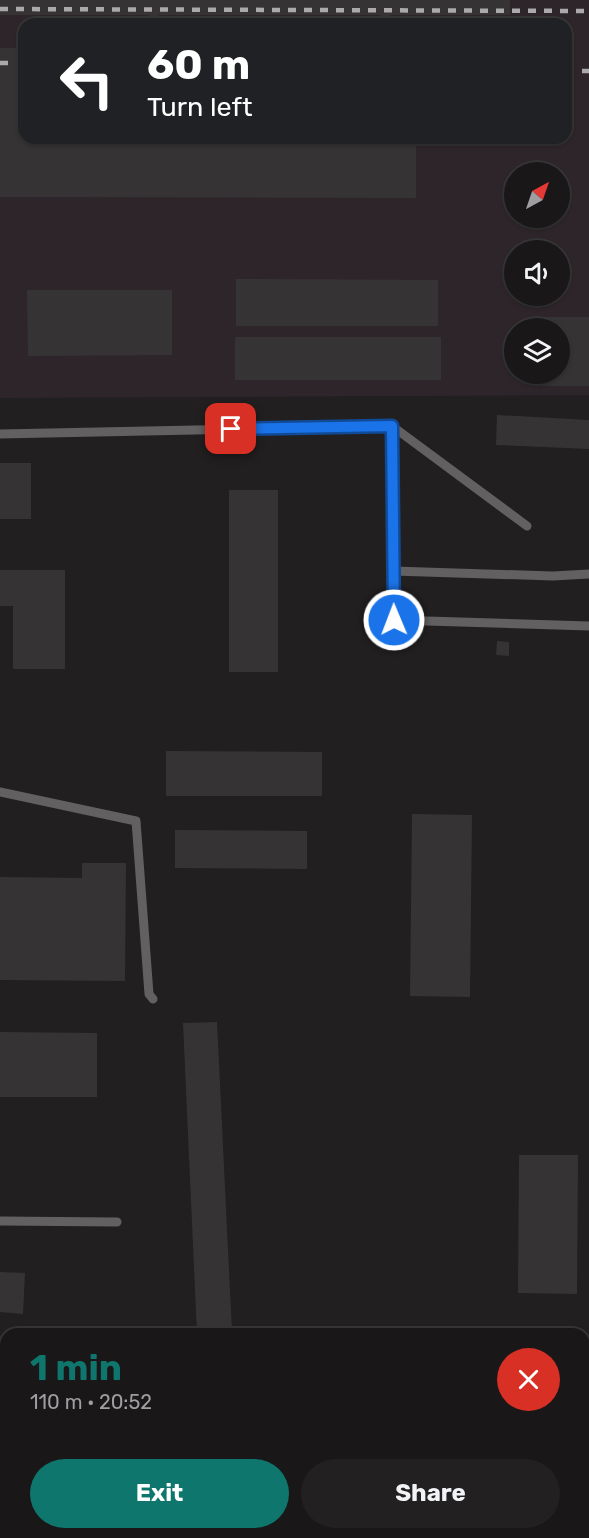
<!DOCTYPE html>
<meta charset="utf-8">
<style>
:root{--surface:#191718;--page:#222021;--text:#f1f3f6;--muted:#9f9fa2;--line:#373637;--accent:#0f766e}
body{margin:0;font-family:Rubik,sans-serif;background:var(--page);color:var(--text);height:100vh;display:flex;flex-direction:column;font-size:22px;white-space:nowrap}
*{box-sizing:border-box;margin:0}
p{font-size:20px;color:var(--muted)}
.icon{flex:none;width:33px;height:33px;fill:none;stroke:currentColor;stroke-width:2;stroke-linecap:round;stroke-linejoin:round}
.map{position:relative;flex:1;overflow:hidden}
.details{position:absolute;left:0px;top:1328px;width:590px;height:212px;display:flex;flex-direction:column;background:var(--surface);border-radius:18px 18px 0 0;box-shadow:0 2px 4px #0004,0 0 0 2px var(--line)}
.details>*{flex:none}
.hud{position:absolute;left:18px;top:18px;width:554px;height:126px;border-radius:18px;box-shadow:0 2px 4px #0004,0 0 0 2px var(--line);background:#202124;color:#fff;overflow:hidden}
.needle{width:39px;rotate:40deg}
.tools{position:absolute;left:504px;top:162px;display:grid;gap:12px}
.tools a{display:grid;place-items:center;width:66px;height:66px;border-radius:50%;background:var(--surface);box-shadow:0 2px 4px #0004,0 0 0 2px var(--line);font-size:30px}
.pin{position:absolute;display:grid;place-items:center;width:51px;height:51px;color:#fff;margin:-26px;border-radius:12px;box-shadow:0 3px 9px #0006}
.me{position:absolute;width:66px;margin:-33px;rotate:359deg;stroke-linejoin:round;filter:drop-shadow(0 0 4px #0008)}
.turn{display:flex;align-items:center;gap:21px;height:126px;padding:0 30px;font-size:27px}
.turn .icon{width:78px;height:78px;stroke-width:2.5}
.turn b{display:block;font-size:42px;line-height:51px}
.round{display:grid;place-items:center;flex:none;width:63px;height:63px;border-radius:32px;background:var(--page)}
.overview{display:flex;align-items:center;justify-content:space-between;height:102px;padding:0 30px}
h1{font-size:36px;font-weight:700;line-height:45px;color:var(--accent)}
.action{display:flex;gap:12px;margin-top:auto;padding:12px 30px}
.action a{flex:1;height:69px;border-radius:36px;background:var(--accent);color:#fff;font-size:24px;font-weight:700;line-height:69px;text-align:center}
.action a+a{background:var(--page);color:var(--text)}
.map>svg:first-child{display:block}
.built{fill:#2d252a;fill-rule:evenodd}
.building{fill:#363335}
.lines{fill:none;stroke-linecap:round;stroke-linejoin:round}
.service{stroke:#626061;stroke-width:9}
.rail{stroke:#aba9aa;stroke-width:4.5;stroke-dasharray:8 8;stroke-linecap:butt}
.route-casing{stroke:#114b97;stroke-width:15}
.route{stroke:#1a73e8;stroke-width:10}
</style>
<div class="map">
<svg width="589" height="1538" viewBox="0 0 589 1538">
<rect width="100%" height="100%" fill="#211f20"/>
<path class="built" d="M0 0H589V395L0 398ZM24 24H566V138H24ZM514 172H560V218H514ZM514 250H560V296H514ZM514 328H560V374H514Z"/>
<path class="building" d="M0 0H510V15H390V24H380V15H159V24H149V15H0Z
M0 48H24V138H416V198L0 197Z
M236 279 438 280V326H236Z
M27 290H172V355L28 356Z
M543 317H589V386H542V374H560V328H543Z
M235 337H441V380H235Z
M497 415 589 420V449L496 445Z
M0 463H31V519H0Z
M229 490H278V672H229Z
M0 570H65V669H13V606H0Z
M497 641 509 642V656L496 655Z
M166 751 322 752V796H166Z
M412 814 472 815 470 997 410 996Z
M175 830 307 831V869L175 868Z
M82 863H126L125 981 0 980V877L82 878Z
M217 1022 232 1332 197 1334 183 1023Z
M0 1032 97 1033V1097H0Z
M519 1155H578L577 1294 518 1293Z
M0 1272 25 1273 23 1314 0 1312Z
M0 1514H6V1533H287V1538H0Z"/>
<g class="lines">
<path class="service" d="M392 426 527 526
M0 434 392 426 394 620 589 626
M393 571 553 576 589 574
M0 792 136 821 149 994 153 999
M0 1221 117 1222"/>
<path class="rail" d="M0 9 589 11
M0 63H24
M566 71H589"/>
</g>
<g class="lines">
<g class="route-casing">
<path id="route" d="M231 429 392 426 394 620"/>
</g>
<use href="#route" class="route"/>
</g>
</svg>
<div class="tools">
<a><svg class="needle" viewBox="-14 -14 28 28"><path d="M0-13l5 13h-10z" fill="#e53935"/><path d="M0 13l5-13h-10z" fill="#9f9fa2"/></svg></a>
<a><svg class="icon" aria-label="sound" viewBox="0 0 24 24"><path d="M4 9h4l5-4v14l-5-4H4zM17 9q2 3 0 6"/></svg></a>
<a><svg class="icon" aria-label="layers" viewBox="0 0 24 24"><path d="M12 4l9 5-9 5-9-5zM3 14l9 5 9-5"/></svg></a>
</div>
<div class="pin" style="left:231px;top:429px;background:#d93025"><svg class="icon" aria-label="arrive" viewBox="0 0 24 24"><path d="M6 21V4h12l-3 4 3 4H6"/></svg></div>
<svg class="me" style="left:394px;top:620px" viewBox="-20 -20 40 40"><circle r="17" fill="#1a73e8" stroke="#fff" stroke-width="3"/><path d="M0-11L8 9 0 5-8 9z" fill="#fff"/></svg>
<div class="hud">
<div class="turn"><svg class="icon" aria-label="left" viewBox="0 0 24 24"><path d="M17 20v-9H6M10 6l-5 5 5 5"/></svg><div><b>60 m</b>Turn left</div></div>
</div>
<section class="details">
<div class="overview"><div><h1>1 min</h1><p>110 m · 20:52</p></div><a class="round" style="background:#d93025;color:#fff"><svg class="icon" aria-label="close" viewBox="0 0 24 24"><path d="M6 6l12 12M18 6L6 18"/></svg></a></div>
<div class="action"><a>Exit</a><a>Share</a></div>
</section>
</div>
